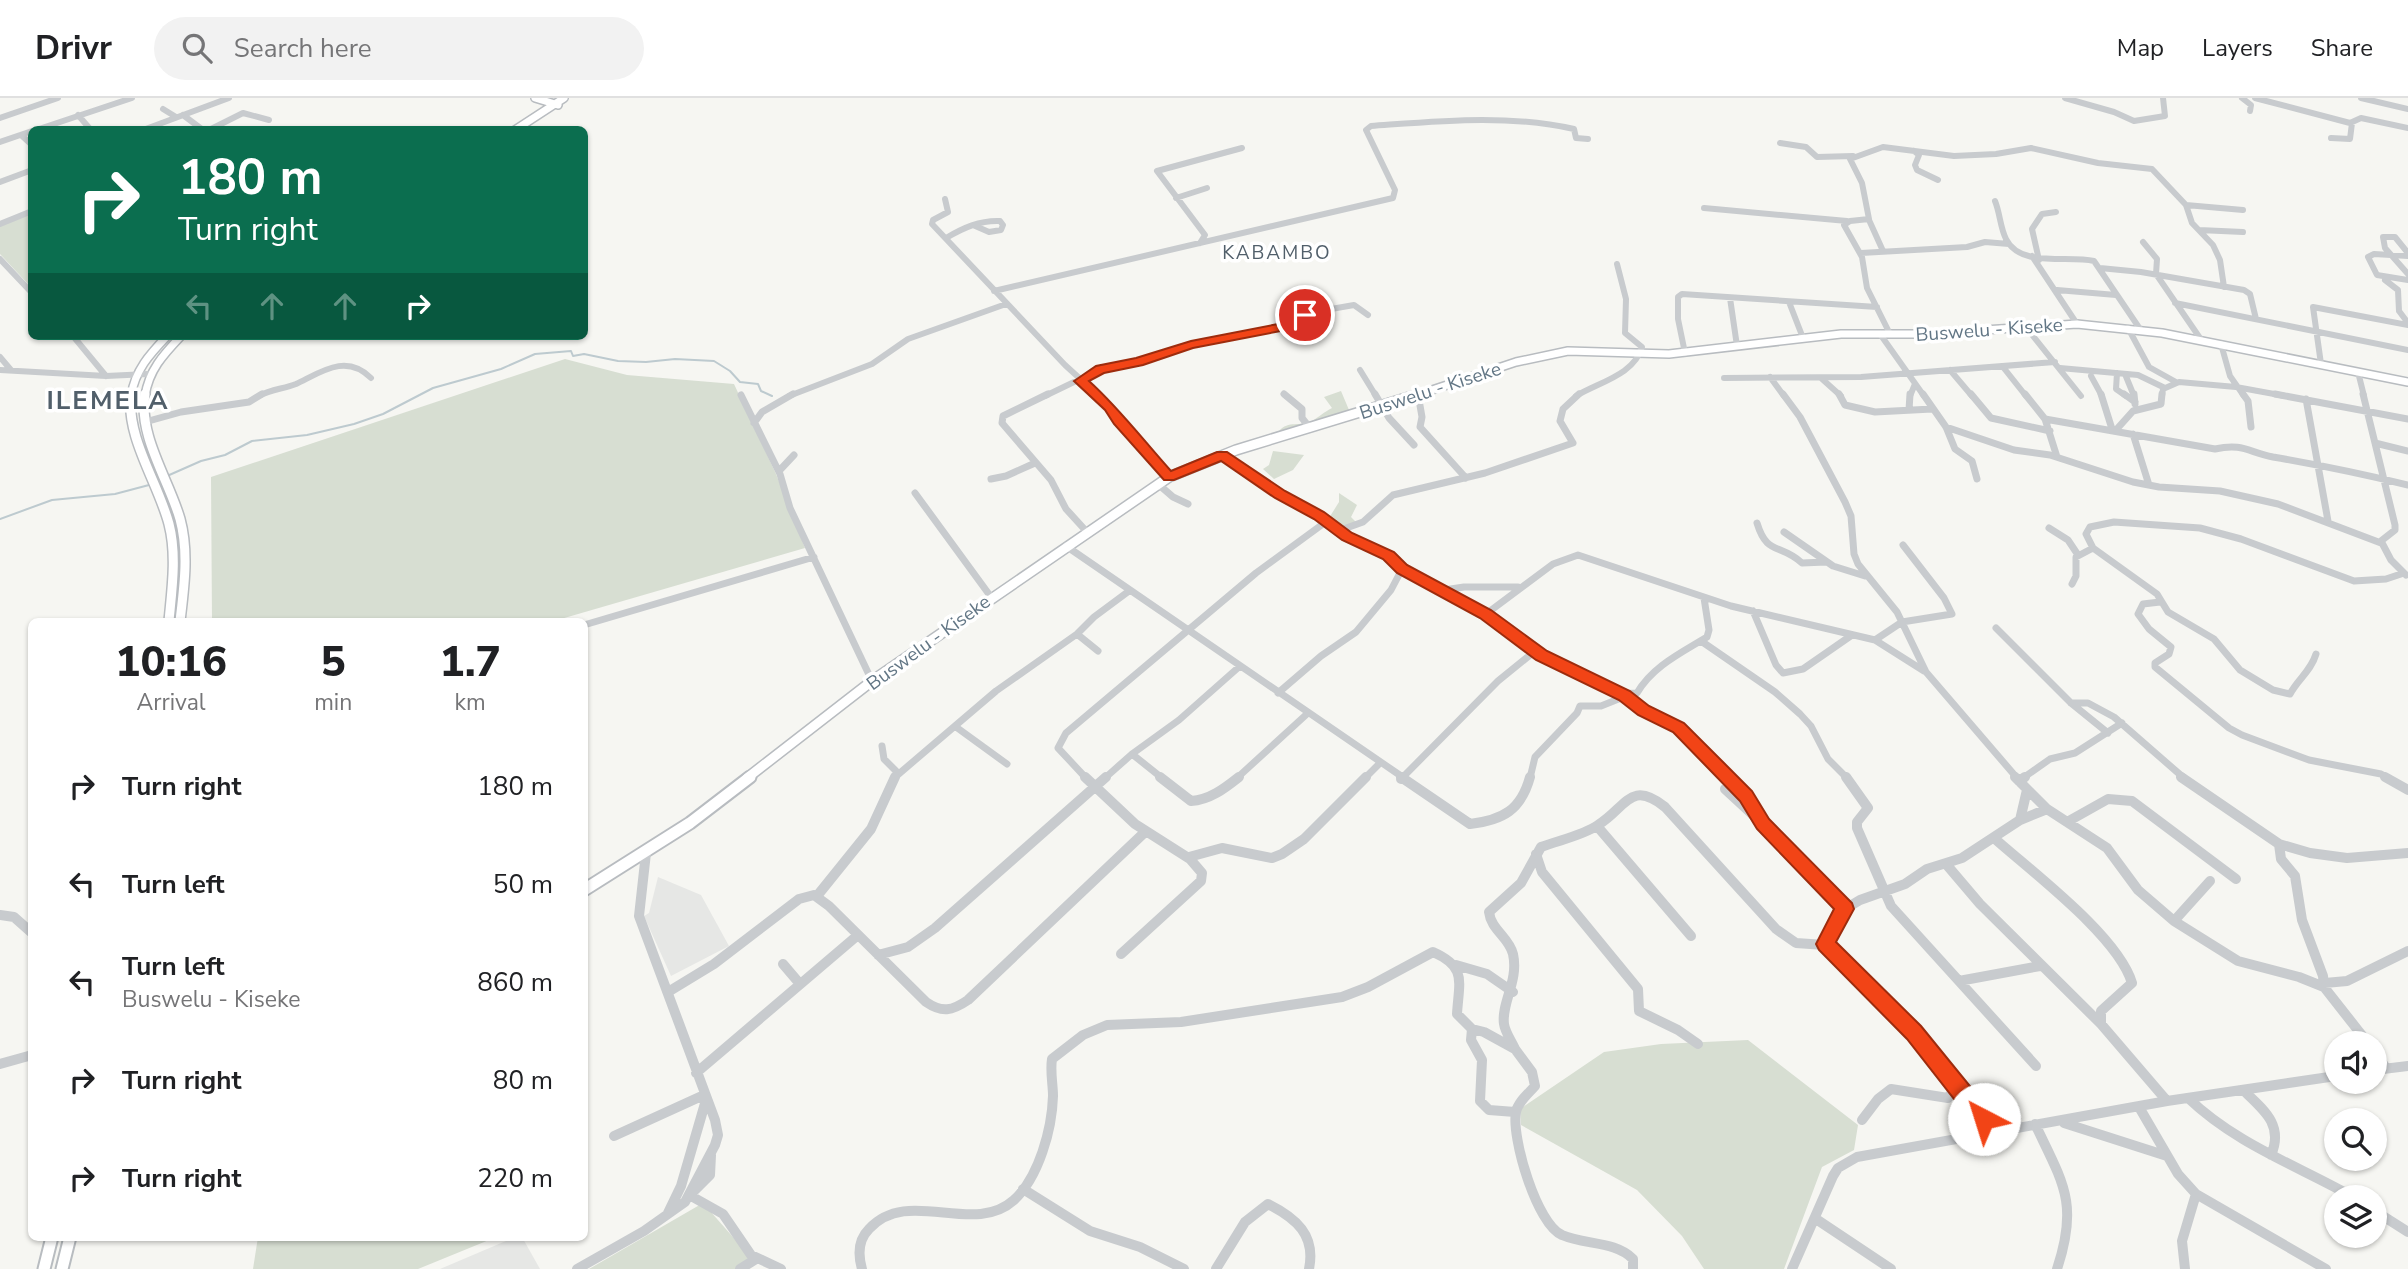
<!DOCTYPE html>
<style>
:root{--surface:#fff;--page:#f2f2f2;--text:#202124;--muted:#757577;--line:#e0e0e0}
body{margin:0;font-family:"Nunito Sans",sans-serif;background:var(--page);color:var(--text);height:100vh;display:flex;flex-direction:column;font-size:26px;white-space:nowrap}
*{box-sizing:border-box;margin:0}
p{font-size:23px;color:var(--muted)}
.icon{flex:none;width:38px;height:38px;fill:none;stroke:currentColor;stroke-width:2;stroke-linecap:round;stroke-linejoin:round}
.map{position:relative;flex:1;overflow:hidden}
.sheet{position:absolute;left:28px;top:520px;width:560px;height:623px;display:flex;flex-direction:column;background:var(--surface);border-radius:10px;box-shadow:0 2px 5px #0004}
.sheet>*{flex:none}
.top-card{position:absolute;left:28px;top:28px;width:560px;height:214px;border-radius:10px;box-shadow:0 2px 5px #0004;background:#0b6e4f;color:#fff;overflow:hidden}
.buttons{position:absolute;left:2324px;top:933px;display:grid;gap:14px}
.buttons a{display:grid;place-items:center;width:63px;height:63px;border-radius:50%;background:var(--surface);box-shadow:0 2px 5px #0004;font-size:35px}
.pin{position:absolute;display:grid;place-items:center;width:60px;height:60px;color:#fff;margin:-30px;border:4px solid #fff;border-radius:50%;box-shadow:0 2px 7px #0007}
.me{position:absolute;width:77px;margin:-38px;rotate:320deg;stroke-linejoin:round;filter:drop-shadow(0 0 5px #0008)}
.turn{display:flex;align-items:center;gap:24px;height:147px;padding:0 35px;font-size:32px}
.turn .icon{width:91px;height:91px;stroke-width:2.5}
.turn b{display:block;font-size:49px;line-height:60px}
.lanes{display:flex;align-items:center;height:66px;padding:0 35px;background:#0003;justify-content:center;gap:35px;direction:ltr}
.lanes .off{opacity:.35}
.eta{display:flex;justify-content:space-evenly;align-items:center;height:119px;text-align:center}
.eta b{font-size:42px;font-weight:800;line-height:49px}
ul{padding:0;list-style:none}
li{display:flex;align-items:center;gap:21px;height:98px;padding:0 35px}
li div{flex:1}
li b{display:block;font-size:26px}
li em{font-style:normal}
header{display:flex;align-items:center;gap:42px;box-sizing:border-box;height:98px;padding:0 35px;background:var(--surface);border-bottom:2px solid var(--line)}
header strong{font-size:33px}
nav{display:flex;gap:38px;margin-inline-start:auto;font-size:24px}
.search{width:490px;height:63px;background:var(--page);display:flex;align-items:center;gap:18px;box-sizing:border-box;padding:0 24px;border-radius:38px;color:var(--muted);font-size:26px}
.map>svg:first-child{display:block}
.built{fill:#e6e7e5}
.green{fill:#d7ded2}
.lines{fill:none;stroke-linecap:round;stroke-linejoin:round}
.stream{stroke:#bdcacf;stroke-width:2}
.major-far2-casing{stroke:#b8bcc0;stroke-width:10}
.major-far1-casing{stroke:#b8bcc0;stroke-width:12}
.major-casing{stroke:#b8bcc0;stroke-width:15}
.minor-far2{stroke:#c8cbce;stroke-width:6}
.minor-far1{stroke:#c8cbce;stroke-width:7}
.minor{stroke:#c8cbce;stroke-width:10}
.major-far2{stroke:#fff;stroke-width:7}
.major-far1{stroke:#fff;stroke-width:9}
.major{stroke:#fff;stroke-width:11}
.route{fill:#f24416;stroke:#9d2c0e;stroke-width:2}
.labels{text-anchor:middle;stroke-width:7;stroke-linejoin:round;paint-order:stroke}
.far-quarter-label{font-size:19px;letter-spacing:2px;fill:#515f6a;stroke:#fff}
.street-label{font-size:19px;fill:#627685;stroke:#fff}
.district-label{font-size:26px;font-weight:bold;letter-spacing:2px;fill:#515f6a;stroke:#fff}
</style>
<header>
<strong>Drivr</strong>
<div class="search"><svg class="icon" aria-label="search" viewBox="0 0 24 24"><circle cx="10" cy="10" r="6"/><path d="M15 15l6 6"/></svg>Search here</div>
<nav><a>Map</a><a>Layers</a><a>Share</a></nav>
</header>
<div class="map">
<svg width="2408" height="1171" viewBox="0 0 2408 1171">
<rect width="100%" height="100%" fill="#f6f6f2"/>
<path class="built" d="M658 779 701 797 729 848 671 878 644 818 649 815Z
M515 1139H522L540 1171H440Z"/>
<path class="green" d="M31 113V184L28 186 0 156V127Z
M565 261 627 277 734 286 776 376 805 450 554 523H212L211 379Z
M1341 293 1349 312 1279 333C1288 322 1301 329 1312 323 1319 319 1324 314 1332 310L1324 299Z
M1273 353 1304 357 1293 372 1274 381 1263 371 1269 367Z
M1339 395 1357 407 1351 419 1356 424 1342 430 1329 420 1339 404Z
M1748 942 1858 1027 1854 1052 1822 1069 1784 1171H1704L1682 1138 1637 1092 1521 1027 1520 1011 1604 954 1661 946Z
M703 1105 754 1163 742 1171H589Z
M258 1139H489V1142L418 1171H253Z"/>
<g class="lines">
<path class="stream" d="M167 378 201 363 225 357 252 343 307 337 354 326 383 316 433 290 501 271 535 256 571 253 573 258 584 256 618 263 646 264 675 261 714 263 730 273 740 284 758 286 761 293 772 298
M0 421 52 402 115 396 149 387"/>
<g class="major-far2-casing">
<path id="major-far2" d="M535 0 558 7
M515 32 564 0
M131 298C135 272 150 256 167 238
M145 298C149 272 163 257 181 238
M1414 298 1516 264 1568 253 1669 256 1841 236H1922L2077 226 2162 235 2408 284"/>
</g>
<g class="major-far1-casing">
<path id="major-far1" d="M131 296C126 340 158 384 169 426 177 457 172 491 169 523
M145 296C138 338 169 382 180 421 189 454 184 489 180 523
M747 680 872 583 1169 379 1236 352 1419 296"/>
</g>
<g class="major-casing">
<path id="major" d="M584 792 690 725 750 679
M44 1171 52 1139
M62 1171 70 1139"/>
</g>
<path class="minor-far2" d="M2065 0 2114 14 2134 23 2165 18 2163 0
M2242 0 2251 7 2250 13
M2255 0 2350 25 2361 20 2408 30
M2361 0 2408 11
M163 11 176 19
M78 17 91 32
M183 17 203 32
M0 20 58 0
M36 32 132 0
M143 32 229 0
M209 32 243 15 269 22
M21 37 32 47
M2331 40 2350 41 2352 25
M0 44 32 33
M1780 45 1806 49 1817 59 1853 58
M1914 53 1919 57 1915 67 1917 72 1938 82
M0 84 32 72
M1176 100 1207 90
M945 101 948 114 933 122 932 126 1065 267 1099 298
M1995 103C2000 115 2000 129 2006 141 2020 170 2068 157 2094 163L2140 231
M2186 107 2243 112
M1704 110 1847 123
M1869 122 1883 153
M0 126 32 113
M2199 132 2243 134
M946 140C963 130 980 122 1000 123L1003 127 1001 132 989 134 973 127
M2143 144 2157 161 2156 176 2202 243
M1200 145 1205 137 1157 73 1242 50
M1861 155 1967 149 1985 144 2009 146
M2408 155 2395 139H2383L2385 150 2408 176
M2032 158 2077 226
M2408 158 2374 156 2368 159 2377 177 2408 182
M0 161 32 195
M2039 162 2032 131 2042 116 2056 114
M2100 170 2141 174 2244 192 2250 196 2256 221
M2385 182 2398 192 2399 213 2408 225
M2057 192 2116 197
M994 193 1393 100 1395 92 1366 32 1371 28C1440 23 1506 16 1574 31L1576 40 1588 41
M1730 200 1737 248
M1789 204 1803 240
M2175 205 2408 252
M2025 228 2081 298
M2128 230 2149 269 2176 284
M1880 236 1924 298
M1890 236 1867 190 1862 159 1844 127 1850 123 1869 121 1862 85 1850 61 1883 49 1954 58 1996 56 2031 50 2098 65 2152 71 2186 107 2192 125 2213 147 2220 162 2224 189
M73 238 106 278
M2221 246 2230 278 2244 298
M1685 255 1678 221V199L1682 196 1877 209
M0 259 11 272
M2321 266 2313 209 2408 227
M2003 269 2026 298
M2060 270 2138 277 2165 290
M0 272 106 278 148 276
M1360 272 1376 298
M1950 272 1972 298
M2358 274 2364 298
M2117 275 2116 291 2126 298
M2125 276 2134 298
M2091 278 2102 298
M1770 279 1784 298
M1724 280 1861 279 2055 264
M1821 280 1841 298
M1284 296 1286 298
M259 298C271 291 284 291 296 286 321 274 346 255 371 280
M789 298 872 266 908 241 1006 206
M1045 298 1101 271 1138 264 1191 247 1282 229 1314 214 1354 207 1368 217
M1576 298C1599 284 1634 277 1642 249L1625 235 1626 201 1617 166
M1910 298 1915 286
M2162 298 2163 291 2179 284 2236 289 2285 298"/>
<path class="minor-far1" d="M1048 296 1003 318 1002 325 1051 382 1066 411 1087 434
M1097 296 1111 309 1119 323 1169 379
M1284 296 1302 311V320L1310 330
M1375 296 1389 320 1414 347
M1418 296 1422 319 1420 329 1466 380
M1783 296 1800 319 1845 404 1851 418 1854 456 1858 466 1897 514 1926 574 2017 680
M1839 296 1845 307 1875 314 1932 311
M1923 296 1946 329 1955 351 1972 363 1977 381
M1971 296 1991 320 2050 333
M2025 296 2045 321 2057 359
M2101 296 2112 331
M2124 296 2135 304
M2134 296 2135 306
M2243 296 2248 303 2251 329
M2275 296 2408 321
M2363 296 2395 427V432L2381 443 2391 462 2406 477
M741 297 780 376 790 410 872 583
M2306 301 2328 423
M1909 312 1910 296
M2045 321 2215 351C2243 345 2248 354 2273 359 2319 367 2363 376 2408 387
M145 324 181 314 249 304 262 296
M754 325 762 314 793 296
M1946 329 2014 352 2050 357 2133 384 2159 389 2220 393 2278 406 2381 445
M2116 332 2133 313 2161 306 2162 296
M2133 336 2149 387
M2375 345 2408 353
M1222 357 1276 394 1319 417 1347 438 1391 459 1402 471 1486 516 1542 557 1578 573 1617 596 1637 595C1653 568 1681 555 1707 539L1709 532 1704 500
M779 373 794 357
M991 381 1006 378 1035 365
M1158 386 1173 399 1188 406
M915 395 991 499
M1757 425C1767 458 1780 445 1802 465L1826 464
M2049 430 2068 442 2078 457
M1338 433 1363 424 1393 397 1485 375 1573 345 1560 323 1563 311 1579 296
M1784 434 1833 468 1865 478
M1066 448 1404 680
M2072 486 2076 478V459L2093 450
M1444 492 1464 489H1518
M2160 504 2143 506 2138 516 2149 531 2171 549 2169 556 2155 565V569L2229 630 2242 637 2309 662 2381 676 2388 680
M1753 513 1776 567 1783 575 1803 571 1852 537
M1486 516 1553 466 1578 457 1731 508 1875 542 1924 573
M584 527 814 459
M1996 530 2071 605 2108 635
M1077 536 1098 553
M1875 542 1902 524 1952 516 1944 500 1903 447
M1701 543 1775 594 1800 616 1811 628 1828 661 1847 680
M2316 556C2311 573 2298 581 2290 596L2273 592 2240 572 2214 541 2168 514 2157 496 2093 450 2086 436 2090 429 2114 424 2200 430 2241 441 2354 483 2386 481 2404 475
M1278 595 1321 558 1356 534 1391 492 1402 471
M1625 597 1686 635 1730 680
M2071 605H2088L2114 619 2184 680
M956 629 1007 666
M882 648 884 661 898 675
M1132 656 1162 680
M894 680 996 593 1077 536 1094 519 1129 493
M1086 680 1058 650 1066 635 1256 475 1327 423
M1105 680 1132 656 1179 622 1240 568
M1237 680 1308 615
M1365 680 1379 666
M1402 680 1498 583 1535 553
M1530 680 1535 659 1577 615 1580 608H1601L1626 598
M2023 680 2050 661 2075 655 2122 625"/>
<path class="minor" d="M1085 679 1135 726 1190 761 1202 775 1201 783 1121 856
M1160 679 1191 703C1210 702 1225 690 1239 679
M1401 679 1470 726C1503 722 1521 712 1530 679
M1728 679 1763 726
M1846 679 1868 710 1857 724V730L1891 808 2036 968
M2015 679 2047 711 2107 750 2138 792 2174 823 2238 863 2299 879 2324 889 2368 945
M2181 679 2279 746 2310 755 2347 760 2408 755
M2385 679 2408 692
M1401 681 1403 679
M2019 683 2025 679
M1725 691 1777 739 1845 811
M2020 722 2027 692
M2067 724 2108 701 2132 703 2236 781
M1597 728 1691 838
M1994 740C2032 774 2118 838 2132 885L2101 913V926L2167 1003
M2279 746 2281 761 2295 778 2302 822 2323 878 2324 889
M1536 756 1542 774 1638 891 1639 913 1678 932 1698 946
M1189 759 1222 750 1272 760 1282 756 1304 741 1366 679
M1946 766 1980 806 2101 926
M817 798 871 731 895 679
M0 817 14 819 32 835
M2174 823 2210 783
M1825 847 1836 822 1845 811 1860 802 1905 786 1927 771 1962 760 2020 722 2047 711
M878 857 908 849 935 830 1106 679
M783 866 800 886
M1456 867 1487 876 1513 894
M1959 883 2040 868
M2325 885 2347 883 2408 853
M668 894 714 866 799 801 814 797 829 808 926 904C942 915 952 913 968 902L1145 734
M1472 931 1471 942 1482 962 1480 1003 1489 1012 1515 1014
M1515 951C1512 944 1505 934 1504 926 1501 905 1519 883 1513 856 1509 839 1491 832 1489 814L1521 785 1541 749C1559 742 1582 738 1598 727 1626 710 1630 681 1665 709L1776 831 1796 845 1825 847 1834 853 1932 955 1990 1033
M2375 954 2386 970
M0 966 32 957
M2375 972 2408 968
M696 975 858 837
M2243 992C2264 1012 2284 1027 2271 1057
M2188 1000C2236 1046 2296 1067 2353 1099
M2139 1009 2178 1076 2196 1096 2326 1171
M1862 1022 1878 1001 1891 991 1948 1000 1957 987
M2064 1025 2167 1058
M2035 1026C2063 1085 2079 1105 2057 1171
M614 1038 704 997
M1023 1091 1090 1133 1140 1149 1184 1171
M695 1092 710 1077 711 1057
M691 1098 723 1116 751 1157 781 1171
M2375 1113 2408 1134
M668 1115 681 1088 706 1002
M1816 1121 1891 1171
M577 1171 644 1133 685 1104 715 1047 718 1037 715 1022 639 818 646 755
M740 1171 756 1161
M862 1171C858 1157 858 1142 869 1131 908 1088 973 1139 1014 1102 1039 1079 1052 1031 1053 998 1053 986 1050 974 1052 961L1083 937 1107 927 1181 924 1342 899 1368 889 1433 854C1467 869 1459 883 1457 916L1472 931 1484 934 1515 951 1532 974 1535 988C1528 996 1518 1004 1516 1014 1511 1039 1537 1127 1562 1137 1585 1147 1615 1143 1633 1161V1171
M1216 1171 1245 1124 1268 1106C1296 1120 1316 1137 1309 1171
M1792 1171 1833 1078 1838 1070 1857 1059 2167 1003 2336 978
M2185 1171 2182 1143 2196 1096"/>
<use href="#major-far2" class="major-far2"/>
<use href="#major-far1" class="major-far1"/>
<use href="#major" class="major"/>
</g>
<path class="route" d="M1305 213 1309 214V220L1286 232 1193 250 1143 267 1104 275 1089 283C1119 310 1144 343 1171 373L1217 354H1227L1285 393 1324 414 1352 435 1394 454 1407 467 1491 512 1547 553 1630 593 1649 608 1684 625 1752 693 1769 721 1852 805 1854 811 1836 844 1921 928 1991 1014 1994 1021 1991 1029 1984 1031 1976 1029 1907 941 1819 852 1816 846 1834 811 1757 731 1740 703 1673 634 1638 617 1619 602 1536 562 1480 520 1397 475 1383 461 1342 442 1314 421 1275 400 1221 363 1174 382H1164L1114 326 1105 312 1074 283 1096 268 1136 260 1191 243 1278 226Z"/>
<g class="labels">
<g class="far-quarter-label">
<text x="1277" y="161">KABAMBO</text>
</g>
<g class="street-label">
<text transform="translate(1989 231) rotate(-4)" y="7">Buswelu - Kiseke</text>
<text transform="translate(1430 292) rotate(-18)" y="7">Buswelu - Kiseke</text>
<text transform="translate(928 544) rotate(-36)" y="7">Buswelu - Kiseke</text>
</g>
<g class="district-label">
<text x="108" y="311">ILEMELA</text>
</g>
</g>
</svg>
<div class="buttons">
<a><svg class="icon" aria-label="sound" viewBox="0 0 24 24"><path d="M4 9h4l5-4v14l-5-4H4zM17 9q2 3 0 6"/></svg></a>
<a><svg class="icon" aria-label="search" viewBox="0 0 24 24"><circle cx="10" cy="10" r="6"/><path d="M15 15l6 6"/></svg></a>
<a><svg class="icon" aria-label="layers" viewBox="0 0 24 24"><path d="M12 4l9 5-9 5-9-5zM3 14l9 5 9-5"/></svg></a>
</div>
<div class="pin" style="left:1305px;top:217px;background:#d93025"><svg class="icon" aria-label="arrive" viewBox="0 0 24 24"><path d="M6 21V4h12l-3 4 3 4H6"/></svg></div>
<svg class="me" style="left:1984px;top:1021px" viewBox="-20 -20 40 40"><circle r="19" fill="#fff"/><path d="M0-13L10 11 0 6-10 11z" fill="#f24416"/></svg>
<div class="top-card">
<div class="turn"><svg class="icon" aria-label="right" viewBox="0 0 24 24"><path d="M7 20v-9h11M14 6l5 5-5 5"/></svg><div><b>180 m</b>Turn right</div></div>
<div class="lanes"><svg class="icon off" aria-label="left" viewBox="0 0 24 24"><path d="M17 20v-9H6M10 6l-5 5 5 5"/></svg><svg class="icon off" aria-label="ahead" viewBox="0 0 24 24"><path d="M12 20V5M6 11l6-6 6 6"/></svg><svg class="icon off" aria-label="ahead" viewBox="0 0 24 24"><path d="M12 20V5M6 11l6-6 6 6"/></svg><svg class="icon" aria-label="right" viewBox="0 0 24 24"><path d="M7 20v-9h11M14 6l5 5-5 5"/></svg></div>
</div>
<section class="sheet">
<div class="eta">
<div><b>10:16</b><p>Arrival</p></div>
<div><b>5</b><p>min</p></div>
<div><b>1.7</b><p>km</p></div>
</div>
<ul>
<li><svg class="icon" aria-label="right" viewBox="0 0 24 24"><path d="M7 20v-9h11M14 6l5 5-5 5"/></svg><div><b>Turn right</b></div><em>180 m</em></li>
<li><svg class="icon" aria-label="left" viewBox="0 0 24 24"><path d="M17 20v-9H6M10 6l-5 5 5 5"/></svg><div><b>Turn left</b></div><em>50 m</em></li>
<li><svg class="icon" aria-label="left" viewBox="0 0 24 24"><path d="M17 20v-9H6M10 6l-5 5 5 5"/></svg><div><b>Turn left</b><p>Buswelu - Kiseke</p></div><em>860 m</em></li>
<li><svg class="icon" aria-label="right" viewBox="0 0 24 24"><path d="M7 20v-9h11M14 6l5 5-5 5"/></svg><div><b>Turn right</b></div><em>80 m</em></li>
<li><svg class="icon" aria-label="right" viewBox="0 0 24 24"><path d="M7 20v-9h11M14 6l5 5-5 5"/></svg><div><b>Turn right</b></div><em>220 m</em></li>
</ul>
</section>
</div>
